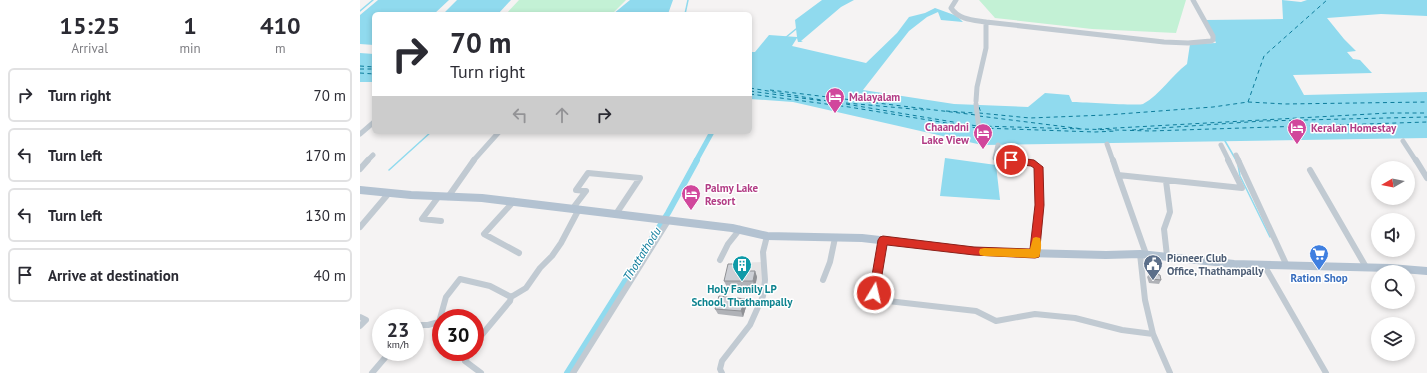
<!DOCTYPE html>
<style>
:root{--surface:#fff;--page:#f2f2f3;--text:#2b2b33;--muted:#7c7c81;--line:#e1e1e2}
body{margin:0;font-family:"PT Sans",sans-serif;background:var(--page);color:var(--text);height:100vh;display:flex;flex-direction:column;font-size:15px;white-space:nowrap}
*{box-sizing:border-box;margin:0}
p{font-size:13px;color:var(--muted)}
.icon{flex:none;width:22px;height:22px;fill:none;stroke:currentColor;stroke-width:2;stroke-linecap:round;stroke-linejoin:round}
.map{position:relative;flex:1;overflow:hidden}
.details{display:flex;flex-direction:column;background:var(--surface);width:360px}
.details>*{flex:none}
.banner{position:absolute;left:12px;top:12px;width:380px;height:122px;border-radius:6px;box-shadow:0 2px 6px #0003;background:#fff;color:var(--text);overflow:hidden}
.needle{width:26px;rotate:261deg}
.fabs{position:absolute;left:1011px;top:161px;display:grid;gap:8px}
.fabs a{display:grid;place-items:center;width:44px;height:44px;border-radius:50%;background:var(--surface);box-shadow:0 2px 6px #0003;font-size:20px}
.speed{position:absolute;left:12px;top:309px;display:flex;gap:8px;font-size:20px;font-weight:700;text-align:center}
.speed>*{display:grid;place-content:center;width:52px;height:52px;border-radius:50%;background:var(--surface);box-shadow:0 2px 6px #0003;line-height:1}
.speed small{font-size:10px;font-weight:400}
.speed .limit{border:6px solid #d22;background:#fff;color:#111}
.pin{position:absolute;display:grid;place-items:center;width:34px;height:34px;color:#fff;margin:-17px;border:2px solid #fff;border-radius:50%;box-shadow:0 1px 4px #0007}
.me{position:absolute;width:44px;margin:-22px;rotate:9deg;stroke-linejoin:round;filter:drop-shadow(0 0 3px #0008)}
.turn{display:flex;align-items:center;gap:14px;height:84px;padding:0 12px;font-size:18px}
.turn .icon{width:52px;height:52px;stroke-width:2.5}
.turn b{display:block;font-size:28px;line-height:34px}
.lanes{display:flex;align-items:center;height:38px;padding:0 12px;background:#0003;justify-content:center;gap:20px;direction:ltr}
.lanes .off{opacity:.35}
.eta{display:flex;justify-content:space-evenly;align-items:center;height:68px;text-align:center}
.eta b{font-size:24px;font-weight:700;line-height:28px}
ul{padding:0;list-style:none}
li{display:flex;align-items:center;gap:12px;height:54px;margin:0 8px 6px;padding:0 4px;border:2px solid var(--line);border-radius:6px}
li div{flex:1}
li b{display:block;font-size:15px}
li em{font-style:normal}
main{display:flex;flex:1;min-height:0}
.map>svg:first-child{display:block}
.education{fill:#e6e4e5}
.green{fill:#c3f1d5}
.water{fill:#90daee}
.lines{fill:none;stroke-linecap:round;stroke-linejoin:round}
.stream{stroke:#90daee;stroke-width:1.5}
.canal-far1{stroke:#90daee;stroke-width:5}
.canal{stroke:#90daee;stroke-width:6}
.ferry{stroke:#0c7c9b;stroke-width:1;stroke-dasharray:4 3.5;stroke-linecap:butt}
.minor-far1{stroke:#c1cad2;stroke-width:5}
.minor{stroke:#c1cad2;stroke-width:6}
.major{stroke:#b3c2d1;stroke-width:8}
.wall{fill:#b0b2b7}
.shaded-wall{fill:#909195}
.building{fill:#cdcfd5;stroke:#909195}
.route{fill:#d93025;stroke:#8d1f18}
.slow{fill:#f59e0b}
.labels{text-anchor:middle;stroke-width:3;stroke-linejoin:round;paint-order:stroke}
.hotel-label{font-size:11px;font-weight:bold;fill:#b23c85;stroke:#fff;text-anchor:start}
.service-label{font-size:11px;font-weight:bold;fill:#4e5e75;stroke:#fff;text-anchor:start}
.shop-label{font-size:11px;font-weight:bold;fill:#366cbe;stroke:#fff}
.culture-label{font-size:11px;font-weight:bold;fill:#0d838f;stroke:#fff}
.water-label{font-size:12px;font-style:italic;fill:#0c7c9b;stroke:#fff}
</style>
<main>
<section class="details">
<div class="eta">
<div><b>15:25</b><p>Arrival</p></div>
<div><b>1</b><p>min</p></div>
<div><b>410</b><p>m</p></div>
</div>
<ul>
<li><svg class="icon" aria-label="right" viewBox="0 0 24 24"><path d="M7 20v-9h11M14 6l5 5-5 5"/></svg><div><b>Turn right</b></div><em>70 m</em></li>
<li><svg class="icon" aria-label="left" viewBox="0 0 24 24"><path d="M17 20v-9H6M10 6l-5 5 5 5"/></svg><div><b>Turn left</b></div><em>170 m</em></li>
<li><svg class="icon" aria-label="left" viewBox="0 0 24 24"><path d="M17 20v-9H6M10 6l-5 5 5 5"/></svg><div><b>Turn left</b></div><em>130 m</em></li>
<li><svg class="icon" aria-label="arrive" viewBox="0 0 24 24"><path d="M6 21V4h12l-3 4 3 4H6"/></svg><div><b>Arrive at destination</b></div><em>40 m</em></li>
</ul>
</section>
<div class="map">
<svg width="1067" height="373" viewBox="0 0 1067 373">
<rect width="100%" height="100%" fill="#f5f3f3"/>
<path class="education" d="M405 262 401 291 365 292 371 263Z"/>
<path class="green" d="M159 0H266L252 14H146Z
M619 0H826L816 33 732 29 635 18Z"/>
<path class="water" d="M18 0H89L74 14H14V45L0 44V15Z
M97 0H151L138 14H83Z
M270 0H313L308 14H253Z
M462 0H494L481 7 441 41 443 42H438L437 38 432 46 506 63 537 33 549 17 565 13 575 8 597 16 603 22 581 20 578 12 567 17 549 31 503 90 594 104 668 107 685 93 709 95 712 102C722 102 779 106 783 104 801 94 811 76 827 64L830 44 856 43 846 20 923 19 922 0 941 2 947 0H1067V16L1021 14 967 18 984 39 996 51 987 52 993 59 1000 60 1012 73 933 75 944 95 1067 92V138L622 145 433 102 390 99V52H395L409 35 437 37 435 20Z
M0 53 14 54V82H0Z
M585 158 636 165 640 200 580 196Z"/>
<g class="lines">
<path class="stream" d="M0 11 13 0
M325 14 328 0
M425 38 436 29
M865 141 876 160
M878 165 880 176 910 237
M29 170 71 132"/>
<path class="canal-far1" d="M336 161 352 132"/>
<path class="canal" d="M207 373 308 213 337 160"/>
<path class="ferry" d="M0 66 14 67
M0 69H14
M0 73 14 74
M390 88 617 126
M410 90 616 115
M390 91 463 101
M390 94 489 107 617 128
M888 102 904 56 967 0
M486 103 564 110
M619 107 621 113
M586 111 614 113
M619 113 670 118 746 115 853 107 888 102 925 104 1067 102
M619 116 723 129
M620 126 790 131 1067 122
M622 128 735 132 757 131
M738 129 1029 113H1067
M772 130 903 121 1067 117"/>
<path class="minor-far1" d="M596 0 591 8C599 20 613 20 626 22
M616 101 617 87 626 48V22L804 42 828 43 851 41 853 40V36L833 0
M616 104 620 138
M0 134 14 122
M1043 141 1056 161
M747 144 753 161
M638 145 635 158 658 161
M861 145 869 161
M876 155 879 161
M7 161 13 155
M113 161 139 132"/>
<path class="minor" d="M649 160 674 163 678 167 679 205 675 254
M753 160 758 175
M878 160 927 266
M1056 160 1067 178
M0 169 8 160
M950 170 1006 267
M806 181 810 212 804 229 807 256
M79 196 62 219 81 221
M88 197 114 160
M154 201 124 234 159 253
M213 208 226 191 216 190 228 173 280 178 256 214
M0 227 29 193
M523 240 514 293 519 300 616 311 636 321 675 314 715 318 762 330 793 334
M780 254 785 300 793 334 810 373
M786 254 758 175 882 188 868 160
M360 260 368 244 380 229
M904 265 966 373
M463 280 470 262 475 238
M0 317 6 320 0 326
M55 325H68L79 322 86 297 100 279 130 286 151 297 166 288 180 268 192 256 201 243 219 209
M115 343 150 301 151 297
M110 352 105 361 121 373
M12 373 30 352
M213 373 308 221
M362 373 360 369 362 361 390 325 403 296 405 280 403 252 407 236"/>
<path class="major" d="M0 190 51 195 122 198 372 228 407 236 502 238 625 252 746 255 780 254 874 264 1030 268 1067 271"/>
</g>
<path class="wall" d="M377 264 379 270V271H395L397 277 395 287H367L364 281Z
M790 273 801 280 799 284 789 283 787 277Z
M385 299 387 304 383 317 358 314 355 309Z"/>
<path class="shaded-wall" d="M377 264 379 270 377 277 375 271Z
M395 271 397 277 395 287 393 281Z
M385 299 387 304 383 317 381 311Z"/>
<path class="building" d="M368 264H377L375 271H395L393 281H364Z
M790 273 800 275 801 280 791 279Z
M359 296 385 299 381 311 355 309Z"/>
<path class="route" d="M651 157 674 160 683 167 684 205 679 257 675 258 614 255 527 245 519 293 518 296 514 298 510 296 509 293 518 240 520 237 523 236 614 247 670 249 675 205 674 168 671 166 648 163 647 160Z"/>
<path class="slow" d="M676 237 680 238C682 243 681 252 679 257L675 258 624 256 620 255 619 252 620 249 624 248 670 249 673 238Z"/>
<defs>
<g id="hotel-pin" transform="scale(1)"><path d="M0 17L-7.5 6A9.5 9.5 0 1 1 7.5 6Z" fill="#d1479c" stroke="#fff"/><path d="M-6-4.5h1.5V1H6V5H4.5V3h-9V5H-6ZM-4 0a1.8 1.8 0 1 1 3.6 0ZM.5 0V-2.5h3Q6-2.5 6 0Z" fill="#fff"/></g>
<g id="supermarket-pin" transform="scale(1)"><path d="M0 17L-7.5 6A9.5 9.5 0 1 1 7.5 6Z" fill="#3f7fe0" stroke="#fff"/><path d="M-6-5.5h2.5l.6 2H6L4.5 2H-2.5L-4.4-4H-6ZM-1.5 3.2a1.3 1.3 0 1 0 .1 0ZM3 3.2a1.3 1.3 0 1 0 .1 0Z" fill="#fff"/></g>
<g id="civic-pin" transform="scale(1)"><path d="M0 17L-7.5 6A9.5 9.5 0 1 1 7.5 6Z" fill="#5c6f8a" stroke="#fff"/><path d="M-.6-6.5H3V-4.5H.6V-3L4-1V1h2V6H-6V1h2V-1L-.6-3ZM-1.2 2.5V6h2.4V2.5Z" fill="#fff"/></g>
<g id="building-pin" transform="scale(1)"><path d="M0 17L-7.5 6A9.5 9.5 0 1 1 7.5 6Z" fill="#0f9aa8" stroke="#fff"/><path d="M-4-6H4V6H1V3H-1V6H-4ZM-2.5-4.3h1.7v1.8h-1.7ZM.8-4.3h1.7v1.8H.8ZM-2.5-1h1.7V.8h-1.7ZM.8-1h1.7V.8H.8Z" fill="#fff"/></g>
</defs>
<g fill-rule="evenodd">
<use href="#hotel-pin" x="475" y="97"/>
<use href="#hotel-pin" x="937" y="128"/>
<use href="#hotel-pin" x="623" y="133"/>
<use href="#hotel-pin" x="331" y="194"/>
<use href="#supermarket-pin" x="959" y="254"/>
<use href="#civic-pin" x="793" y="264"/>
<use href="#building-pin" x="382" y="265"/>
</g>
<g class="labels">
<g class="hotel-label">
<text x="489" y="101">Malayalam</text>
<text x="609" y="131" text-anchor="end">Chaandni<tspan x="609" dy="13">Lake View</tspan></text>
<text x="951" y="132">Keralan Homestay</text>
<text x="345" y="192">Palmy Lake<tspan x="345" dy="13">Resort</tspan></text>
</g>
<g class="service-label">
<text x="807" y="262">Pioneer Club<tspan x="807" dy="13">Office, Thathampally</tspan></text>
</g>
<g class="shop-label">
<text x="959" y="282">Ration Shop</text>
</g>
<g class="culture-label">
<text x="382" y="293">Holy Family LP<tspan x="382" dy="13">School, Thathampally</tspan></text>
</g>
<g class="water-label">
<text transform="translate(282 254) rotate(-58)" y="4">Thottathodu</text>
</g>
</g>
</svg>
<div class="fabs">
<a><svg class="needle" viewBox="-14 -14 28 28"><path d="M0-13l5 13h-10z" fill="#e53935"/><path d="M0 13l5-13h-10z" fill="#7c7c81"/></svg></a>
<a><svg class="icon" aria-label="sound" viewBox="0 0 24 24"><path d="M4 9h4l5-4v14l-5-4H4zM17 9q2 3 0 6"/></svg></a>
<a><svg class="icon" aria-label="search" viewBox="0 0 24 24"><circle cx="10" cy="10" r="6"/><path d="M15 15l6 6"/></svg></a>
<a><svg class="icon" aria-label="layers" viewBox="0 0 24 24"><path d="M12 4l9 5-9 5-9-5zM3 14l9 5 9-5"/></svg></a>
</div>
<div class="speed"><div>23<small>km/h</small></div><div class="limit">30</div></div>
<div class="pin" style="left:651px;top:160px;background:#d93025"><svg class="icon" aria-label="arrive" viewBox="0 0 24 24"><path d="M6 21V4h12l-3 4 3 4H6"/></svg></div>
<svg class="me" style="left:514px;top:293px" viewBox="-20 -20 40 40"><circle r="17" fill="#d93025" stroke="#fff" stroke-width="3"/><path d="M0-11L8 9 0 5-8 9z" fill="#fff"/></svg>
<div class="banner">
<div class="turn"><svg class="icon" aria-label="right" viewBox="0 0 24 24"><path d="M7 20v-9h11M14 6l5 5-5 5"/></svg><div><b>70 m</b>Turn right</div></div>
<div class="lanes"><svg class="icon off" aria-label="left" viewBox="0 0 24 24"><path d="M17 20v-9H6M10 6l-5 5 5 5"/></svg><svg class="icon off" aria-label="ahead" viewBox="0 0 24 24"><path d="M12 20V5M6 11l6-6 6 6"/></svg><svg class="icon" aria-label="right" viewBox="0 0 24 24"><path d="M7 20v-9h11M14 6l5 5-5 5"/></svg></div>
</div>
</div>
</main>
